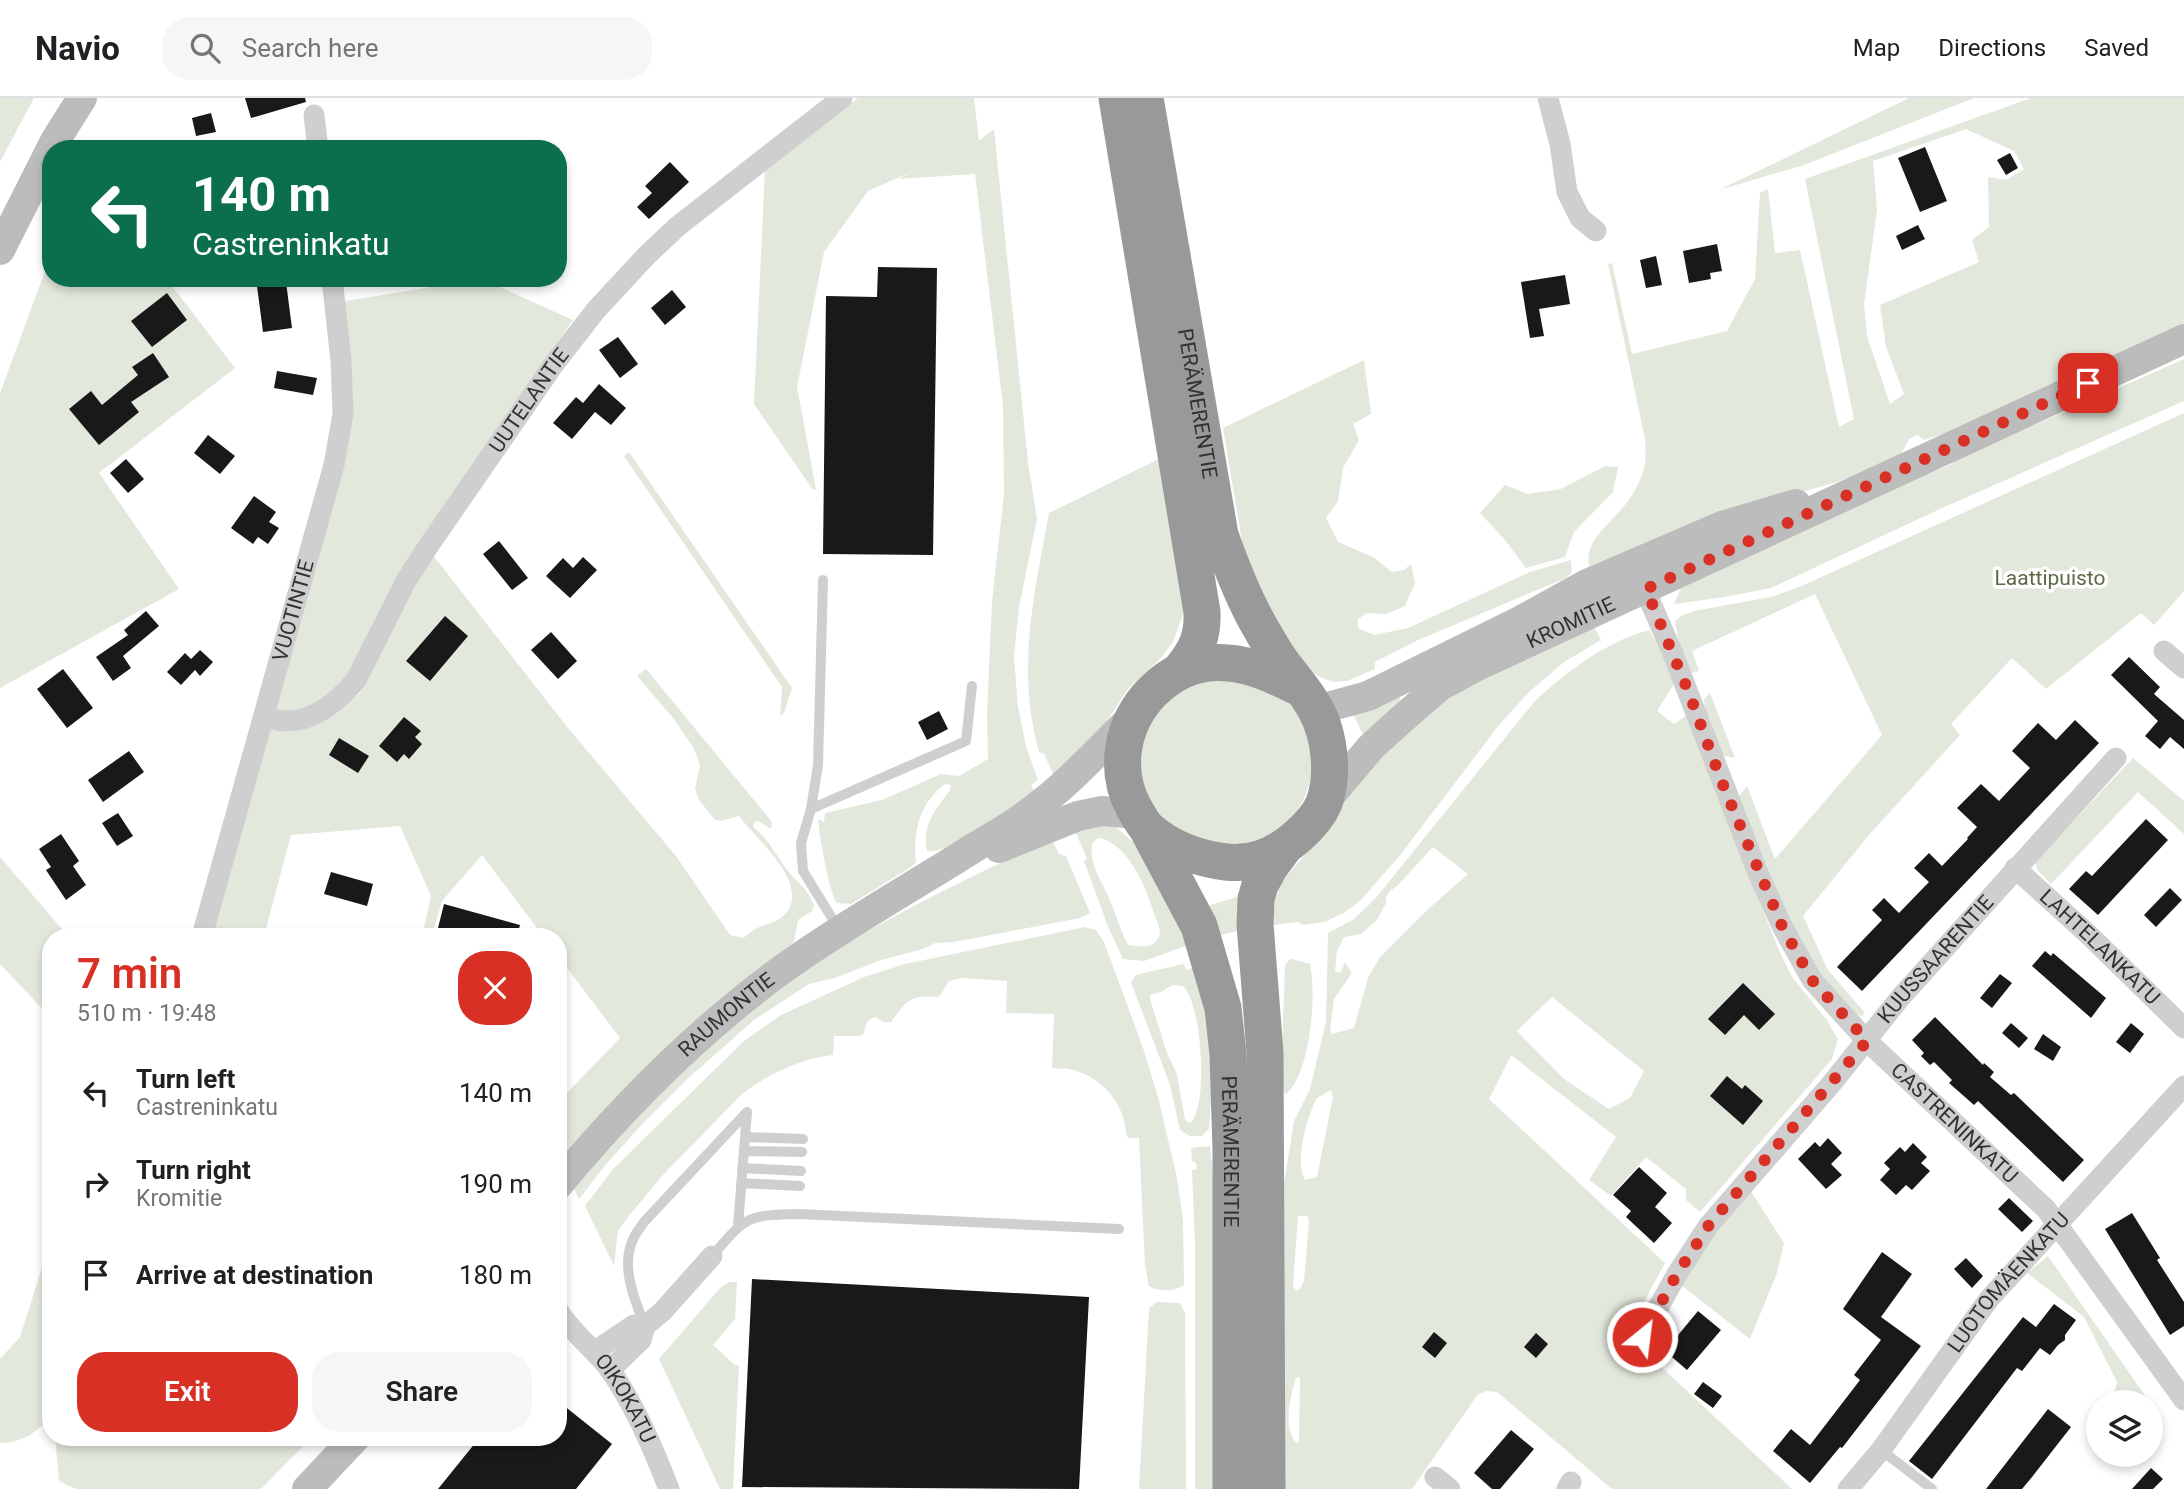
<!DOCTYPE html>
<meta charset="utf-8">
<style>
:root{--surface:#fff;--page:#f6f6f6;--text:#202124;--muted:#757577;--line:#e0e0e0;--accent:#d93025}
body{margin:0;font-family:Roboto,sans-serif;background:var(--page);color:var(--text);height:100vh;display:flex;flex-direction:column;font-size:26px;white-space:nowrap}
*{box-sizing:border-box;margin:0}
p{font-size:23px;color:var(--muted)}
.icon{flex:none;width:38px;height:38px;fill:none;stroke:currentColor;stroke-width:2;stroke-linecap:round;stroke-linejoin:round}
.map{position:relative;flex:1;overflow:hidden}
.side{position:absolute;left:42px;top:830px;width:525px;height:518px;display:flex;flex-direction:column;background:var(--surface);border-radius:28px;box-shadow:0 4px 10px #0003}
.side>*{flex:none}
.hud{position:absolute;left:42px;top:42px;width:525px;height:147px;border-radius:28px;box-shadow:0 4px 10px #0003;background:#0b6e4f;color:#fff;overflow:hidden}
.controls{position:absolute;left:2086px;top:1292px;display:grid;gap:14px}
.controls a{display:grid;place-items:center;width:77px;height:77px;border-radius:50%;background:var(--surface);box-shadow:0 4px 10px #0003;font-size:35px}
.pin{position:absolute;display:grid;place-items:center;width:60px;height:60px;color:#fff;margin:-30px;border-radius:14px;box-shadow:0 4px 10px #0006}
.me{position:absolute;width:77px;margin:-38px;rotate:29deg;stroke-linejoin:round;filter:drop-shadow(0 0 5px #0008)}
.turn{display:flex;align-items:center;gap:24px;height:147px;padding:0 35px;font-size:32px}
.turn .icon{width:91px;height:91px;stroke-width:2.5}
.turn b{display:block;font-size:49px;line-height:60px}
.round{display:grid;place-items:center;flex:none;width:74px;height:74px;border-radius:28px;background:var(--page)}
.head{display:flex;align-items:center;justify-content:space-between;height:119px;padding:0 35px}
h1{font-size:42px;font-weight:600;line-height:52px;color:var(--accent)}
.cta{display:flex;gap:14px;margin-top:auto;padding:14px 35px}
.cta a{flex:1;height:80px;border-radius:28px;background:var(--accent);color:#fff;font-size:28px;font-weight:600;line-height:80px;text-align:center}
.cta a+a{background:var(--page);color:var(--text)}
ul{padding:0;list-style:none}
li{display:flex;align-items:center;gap:21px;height:91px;padding:0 35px}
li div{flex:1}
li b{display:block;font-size:26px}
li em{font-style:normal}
header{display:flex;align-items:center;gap:42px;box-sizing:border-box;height:98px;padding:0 35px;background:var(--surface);border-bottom:2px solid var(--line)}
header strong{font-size:33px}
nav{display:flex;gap:38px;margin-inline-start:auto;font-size:24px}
.search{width:490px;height:63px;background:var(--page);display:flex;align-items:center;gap:18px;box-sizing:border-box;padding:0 24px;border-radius:28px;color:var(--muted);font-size:26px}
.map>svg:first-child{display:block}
.green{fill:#e3e8dc;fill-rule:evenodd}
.building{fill:#191919}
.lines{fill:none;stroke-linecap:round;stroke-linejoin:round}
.lane{stroke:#cfcfcf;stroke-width:10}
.street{stroke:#cfcfcf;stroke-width:21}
.secondary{stroke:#bcbcbc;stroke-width:30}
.highway{stroke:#999;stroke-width:37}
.route{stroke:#d93025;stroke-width:12;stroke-dasharray:0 21.6}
.labels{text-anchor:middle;stroke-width:7;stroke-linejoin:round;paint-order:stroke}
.street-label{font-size:21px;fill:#323232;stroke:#fff}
.park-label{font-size:21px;fill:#5c6943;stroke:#fff}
</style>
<header>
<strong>Navio</strong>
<div class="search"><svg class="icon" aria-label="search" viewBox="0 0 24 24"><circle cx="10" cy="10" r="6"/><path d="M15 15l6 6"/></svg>Search here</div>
<nav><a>Map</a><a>Directions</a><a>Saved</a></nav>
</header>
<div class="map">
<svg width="2184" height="1391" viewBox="0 0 2184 1391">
<rect width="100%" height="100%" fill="#fff"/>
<path class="green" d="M0 0H34L0 64Z
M858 0H974L979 43 994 31 1028 364 1037 421 1019 509 1014 559 1018 609 1026 648 1038 682 1031 687 1035 695C1014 710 952 756 927 753 921 728 936 711 950 692L951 687 945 686C919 706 913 733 916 764L911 769 851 806 837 805C829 795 819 736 818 721L824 724 825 715 882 702 941 676 959 678 988 661 987 615 992 503 1004 396 1003 308 975 76 898 81 913 73 868 93 824 154 797 289 816 391 813 392 754 306 765 72Z
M1909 0H1974L1804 67 1719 92Z
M2031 0H2184V229L1947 335 1924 342 1918 337 1909 341 1901 356 1886 365 1837 384 1719 418 1591 473C1579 447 1610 426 1624 408 1632 399 1639 386 1643 374 1646 363 1646 352 1645 341L1608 166 1612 165 1632 256 1727 233 1755 181 1760 95 1768 91 1775 155 1800 152 1839 329 1854 321 1805 81ZM1966 31 2014 53 2024 71 2006 82 1988 79 1989 129 1972 142 1979 164 1880 207 1886 249 1904 296 1890 306 1867 238 1864 206 1877 112 1873 63Z
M51 157V180H166L235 270 99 375 179 491 0 590V295Z
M482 181 573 222 418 445 343 590 302 614 272 615 343 365 345 203Z
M2184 261V303L1940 411 1771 490 1725 499 1674 506 1681 490 1848 408 1950 367 1960 360Z
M1364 262 1371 316 1353 326 1359 342 1343 370 1338 403 1326 420 1338 444 1373 459 1392 474 1404 472 1411 466 1415 485 1405 508 1386 516 1367 515 1358 521V530L1374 537 1408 530 1530 474 1571 462 1572 474 1566 480 1418 542 1375 564V571L1347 583 1333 584 1320 579 1305 571 1274 529 1243 449 1223 330Z
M2184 315V493L2154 527 2141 515 2046 591 2012 560 1951 626 1960 637 1869 737 1803 818 1828 872 1865 915 1862 918 1854 916 1818 875 1788 824 1739 698 1747 688 1775 761 1882 637 1815 496 1692 553 1699 573 1690 575 1680 552 1675 523 1683 517 1694 513 1771 499 1797 490Z
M629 354 792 590 784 615 780 618 782 589 624 358Z
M1163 359 1184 513 1173 544 1162 559 1128 591 1097 638 1055 680 1044 656 1039 654C1016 572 1034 496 1049 415Z
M1605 368 1618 369 1613 394 1574 434 1565 459 1526 470 1505 442 1480 415 1505 387 1528 396 1561 391Z
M432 456 568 630 676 758 730 837 743 840C749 836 755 830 762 828 770 825 780 823 786 815 811 785 753 738 739 718L721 723 715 722 699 702 695 691 700 667 694 651 674 621 637 578 646 571 772 724 771 731 758 723 754 724 753 729C768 740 776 757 787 772 797 784 808 791 814 807L812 813 798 822 794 844C731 891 670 942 615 1000 595 1021 577 1043 558 1065V1004L620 940 558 858V838H543L482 757 442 803 432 838H422L431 798 400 728 291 737 264 838H211L268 630 291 634 313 627 338 615 360 595Z
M1594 528 1601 542 1564 564 1528 595 1499 627 1401 756 1361 802 1344 815 1324 824 1303 827 1298 824 1273 827 1274 806 1282 783 1323 736 1358 682 1388 647 1467 584Z
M1649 532 1661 553 1674 586 1657 613 1674 626 1687 617 1777 848 1792 879 1826 921 1838 941 1832 961 1700 1114 1686 1102V1091L1646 1059 1611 1098 1589 1082 1616 1039 1511 957 1489 1001 1665 1165 1626 1236 1792 1391H1612L1497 1294 1487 1293 1478 1296 1412 1391H1280V1111L1294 1023 1310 991 1326 924 1328 835 1354 821 1375 801 1534 604C1566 574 1605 544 1649 532ZM1433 749 1468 776 1426 813 1380 859 1368 880 1354 930 1332 936 1330 933 1334 901 1352 875 1345 864 1341 874H1335L1337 853 1344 839 1361 836 1377 822 1386 805V799L1389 794 1397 788ZM1552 899 1644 973 1630 1000 1609 1011 1564 981 1517 933ZM1331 992 1333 999 1317 1079 1305 1082C1294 1065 1307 1018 1317 1000ZM1298 1118H1307L1309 1123 1304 1183 1300 1191 1296 1193 1293 1187ZM1300 1279 1299 1344 1296 1345C1283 1330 1290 1298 1296 1280Z
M1140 664a86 86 0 1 1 172 0a86 86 0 1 1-172 0Z
M1710 595 1735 660 1723 658 1705 611 1704 601Z
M1398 597 1403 607 1366 643 1352 614Z
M2133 660 2184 703V736L2138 694 2051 786 2038 773 2035 764Z
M1112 726 1139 749 1191 846 1144 863 1123 861 1109 831 1084 763 1087 760 1073 729ZM1101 740C1136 752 1149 801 1160 832 1159 850 1144 850 1128 847 1121 833 1117 820 1111 805 1104 785 1089 769 1092 746L1096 741Z
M1045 744H1053L1059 756 1066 758 1090 815 1080 820 954 844 935 845 923 851 881 862 835 880 809 886 754 922 685 983 644 1024 607 1065 579 1101 574 1091C624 1032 677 973 737 923 828 846 938 794 1045 744Z
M0 759 68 838H51V920L0 866Z
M1240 798 1241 832 1218 838 1204 809Z
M1085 829 1096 832 1104 844 1143 950 1158 999 1177 1080 1183 1123 1184 1187C1174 1194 1159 1194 1149 1188L1145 1168 1139 1040H1129L1126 1037C1125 1004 1101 978 1069 971 1063 970 1057 971 1052 970L1054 916 1006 915 1007 883 962 880 949 883 939 899C910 897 907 902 891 924H883L875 919C867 922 865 927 864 935L861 938H834L833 957C802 960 766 977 742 996L662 1078 629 1118 618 1133 614 1168 585 1108 614 1070 744 943 781 917 864 879 905 866Z
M1292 861 1310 866C1317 896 1310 977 1286 996L1281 989 1285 867 1289 862Z
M1183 866 1187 872 1198 867 1214 957 1209 1031 1202 1038H1190L1180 1032 1170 987 1131 884 1136 877ZM1173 887 1183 888C1202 905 1209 1010 1190 1025L1185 1022 1177 976 1167 955 1150 901V897L1161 894Z
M1210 1048 1216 1106 1215 1391H1195V1147L1192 1072 1197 1071 1196 1065 1192 1063 1191 1050Z
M1750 1092 1784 1145 1777 1175 1750 1241 1681 1187 1714 1134Z
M51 1141V1317C39 1334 21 1345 0 1345V1261L20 1239Z
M2048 1158 2146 1299 2139 1304H2112L2117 1284 2084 1219 2027 1175Z
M729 1184H737L735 1221 713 1247 735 1267H739L733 1391H720L659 1261 721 1189Z
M1157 1204 1180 1205 1185 1215 1186 1391H1139L1149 1210Z
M55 1339H312L261 1391H76L59 1383Z"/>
<path class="building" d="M245 0H305L306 4 251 20Z
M211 15 216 34 196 38 192 20Z
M1925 49 1947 103 1920 114 1898 60Z
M2010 55 2018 70 2006 77 1997 62Z
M670 64 689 84 649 121 637 109 652 95 645 88Z
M1918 127 1925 141 1902 152 1896 138Z
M1717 146 1722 173 1710 175 1711 181 1689 185 1683 153Z
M1656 158 1662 187 1646 190 1640 162Z
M878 169 937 170 933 457 823 456 826 198 877 199Z
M1565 177 1570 206 1539 211 1544 238 1530 240 1521 184Z
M286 184 292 230 263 234 257 188Z
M672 192 686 209 665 227 651 210Z
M167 195 187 222 152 249 131 223Z
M618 239 638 266 620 280 599 252Z
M153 255 169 279 131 304 139 314 99 347 69 311 91 293 102 307 138 277 132 269Z
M277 273 317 280 313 297 274 290Z
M599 286 626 310 611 327 595 314 572 341 553 325 576 299 583 305Z
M208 337 235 358 220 376 194 355Z
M126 361 144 381 128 395 110 375Z
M254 398 276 414 269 424 279 430 268 446 258 439 253 446 231 430Z
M499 443 528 480 512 492 483 456Z
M583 459 597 472 570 500 546 478 563 460 573 470Z
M146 513 159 528 123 558 131 570 113 583 96 559 128 537 124 532Z
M445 518 468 538 430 583 406 563Z
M551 534 577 563 558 581 531 552Z
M200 552 213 564 200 578 195 572 181 587 167 574 185 555 191 561Z
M2129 559 2160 589 2154 596 2184 622V651L2170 639 2160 651 2145 638 2158 623 2111 577Z
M63 571 93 610 67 630 37 591Z
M939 613 948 631 927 642 918 624Z
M404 619 421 633 415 639 422 646 409 661 404 656 397 664 379 648Z
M2075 622 2099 645 1862 893 1837 869 1882 822 1872 812 1884 800 1899 815 1929 784 1914 770 1929 755 1942 768 1968 741 1967 740 1977 729 1957 710 1981 686 1999 703 2030 670 2012 653 2038 625 2056 642Z
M339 640 369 658 358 675 329 657Z
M129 653 144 674 103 704 88 682Z
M118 715 133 738 117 748 102 725Z
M2146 721 2168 742 2098 817 2069 791 2086 773 2092 778Z
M61 736 79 763 73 768 86 787 66 802 46 772 51 769 39 751Z
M331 774 373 786 367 808 324 796Z
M2170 790 2182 802 2156 829 2144 817Z
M444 806 520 827 517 838H436Z
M2045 853 2051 858 2053 855 2106 900 2091 920 2032 868Z
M2000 876 2012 885 1992 910 1980 900Z
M1743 885 1775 916 1759 932 1744 917 1725 937 1708 921Z
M1935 919 1983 967 1984 965 1994 974 1990 979 2011 997 2014 995 2084 1062 2063 1084 1978 1003 1974 1007 1949 985 1952 982 1934 964 1930 967 1921 958 1924 955 1912 942Z
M2011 925 2028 940 2019 950 2002 935Z
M2131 925 2144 936 2130 955 2116 944Z
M2043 936 2061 949 2053 963 2034 951Z
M1727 978 1742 991 1745 987 1763 1003 1743 1027 1710 998Z
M1828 1040 1842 1055 1831 1066 1842 1077 1826 1091 1798 1061 1815 1044 1820 1049Z
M1913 1045 1927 1059 1921 1065 1930 1073 1912 1092 1906 1087 1896 1097 1880 1082 1890 1071 1884 1065 1900 1049 1905 1054Z
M1639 1069 1667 1095 1655 1109 1672 1125 1654 1145 1626 1119 1631 1113 1613 1097Z
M2009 1100 2033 1123 2022 1134 1998 1111Z
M2132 1115 2160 1160 2157 1162 2184 1204V1228L2170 1237 2105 1131Z
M1882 1154 1912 1176 1881 1219 1921 1248 1842 1350 1840 1349 1810 1385 1773 1353 1791 1331 1810 1347 1860 1282 1854 1277 1881 1242 1843 1211Z
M1966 1160 1983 1178 1972 1190 1954 1171Z
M752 1181 1089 1199 1079 1391 742 1389Z
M2054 1206 2076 1222 2065 1237V1242L2058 1247 2050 1257 2040 1250 2022 1273 2017 1270 1932 1381 1909 1363 2023 1219 2036 1229Z
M1698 1213 1721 1232 1687 1272 1665 1253 1674 1249V1242Z
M1434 1234 1447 1245 1435 1260 1422 1249Z
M1536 1235 1548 1246 1536 1260 1524 1249Z
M1703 1284 1722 1298 1713 1310 1694 1296Z
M558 1303 612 1346 576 1391H438L480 1339H558Z
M2048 1311 2071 1329 2032 1379 2022 1391H1986Z
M1511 1332 1534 1351 1500 1391H1492L1474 1375Z
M2151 1370 2163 1381 2153 1391H2132Z"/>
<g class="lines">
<path class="lane" d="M823 482 818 667 811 711 801 745 803 773 838 830
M811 711 966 643 972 588
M745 1039 803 1041
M744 1053 802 1054
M742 1070 801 1073
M741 1085 800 1088
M738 1128 747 1014
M712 1158C746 1119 745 1117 799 1116L1119 1131
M645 1228C635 1203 621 1170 632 1144 634 1137 640 1130 644 1124L747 1014
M1645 1233 1667 1245
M1881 1352 1932 1391"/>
<g class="street">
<path d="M1548 0 1560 46 1567 94 1580 120 1596 133"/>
<path d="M314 17 318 51"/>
<path id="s1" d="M1639 478 1673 556 1758 775 1782 828 1812 882 1867 943 2046 1111 2184 1302"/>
<path d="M2164 553 2184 570"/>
<path id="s2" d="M264 618C300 634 334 609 356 582L406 483 427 450 554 266 596 212 647 157 678 128 842 0"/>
<path id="s3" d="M2015 770 2089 837 2184 930"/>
<path id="s4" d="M202 838 334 367 343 316 341 263 332 180"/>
<path id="s5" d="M558 1212C571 1234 592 1249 608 1269 634 1305 653 1350 669 1391"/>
<path id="s6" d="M1642 1239 1677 1176 1709 1127 1832 985 1900 900 2116 660"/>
<path d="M595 1253 634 1227 645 1228"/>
<path d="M610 1272 641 1242 645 1228 662 1214 712 1158"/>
<path d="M1435 1379 1450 1391"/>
<path d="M1567 1391 1571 1384"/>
<path id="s7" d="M1848 1391 1881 1352 1989 1201 2184 988"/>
</g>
<g class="secondary">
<path d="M0 152 55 43 82 0"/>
<path d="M1317 612 1368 598 1520 523 1587 486 1722 428 1796 406"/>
<path id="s8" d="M1323 706 1371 649 1403 620 1440 588 1475 569 2184 241"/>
<path d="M999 750 1078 718 1102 713 1137 716"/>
<path id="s9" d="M558 1087C625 1006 699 932 784 870 844 827 909 791 972 751 990 740 1009 730 1026 717 1065 689 1097 654 1131 620"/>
<path d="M307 1391 356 1339"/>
</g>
<g class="highway">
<path d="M1117 0 1202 514C1203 537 1197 552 1182 570"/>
<path id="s10" d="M1145 0 1220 437C1231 468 1243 500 1260 529 1267 541 1274 554 1282 565 1294 581 1307 595 1316 612 1330 638 1334 677 1324 705 1319 717 1307 730 1298 738 1278 756 1253 767 1226 764 1199 761 1169 750 1149 732 1143 727 1138 717 1134 710 1113 671 1122 625 1152 594 1173 573 1198 562 1228 565 1255 567 1279 580 1302 591"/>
<path id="s11" d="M1148 732 1199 828 1223 910 1228 956 1231 1052V1391"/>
<path d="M1267 1391 1265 955 1255 826 1256 801 1260 787 1269 770 1283 751"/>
</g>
</g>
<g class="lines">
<path class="route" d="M1642 1239 1677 1176 1709 1127 1867 943 1812 882 1782 828 1721 682 1689 595 1646 491 2088 285"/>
</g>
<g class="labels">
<g class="street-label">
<text dy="7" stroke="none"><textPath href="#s2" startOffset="436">UUTELANTIE</textPath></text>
<text dy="7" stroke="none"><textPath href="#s10" startOffset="310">PERÄMERENTIE</textPath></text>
<text dy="7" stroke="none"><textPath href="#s4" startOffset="338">VUOTINTIE</textPath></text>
<text dy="7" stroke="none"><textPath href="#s8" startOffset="312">KROMITIE</textPath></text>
<text dy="7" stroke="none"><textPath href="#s3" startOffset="116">LAHTELANKATU</textPath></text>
<text dy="7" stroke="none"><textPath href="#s6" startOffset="480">KUUSSAARENTIE</textPath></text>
<text dy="7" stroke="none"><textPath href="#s9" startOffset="240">RAUMONTIE</textPath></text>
<text dy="7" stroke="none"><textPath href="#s1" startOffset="642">CASTRENINKATU</textPath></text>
<text dy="7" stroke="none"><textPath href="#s11" startOffset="338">PERÄMERENTIE</textPath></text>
<text dy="7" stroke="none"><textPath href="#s7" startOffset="262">LUOTOMÄENKATU</textPath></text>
<text dy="7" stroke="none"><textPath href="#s5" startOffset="112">OIKOKATU</textPath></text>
</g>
<g class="park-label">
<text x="2050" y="487">Laattipuisto</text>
</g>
</g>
</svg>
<div class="controls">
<a><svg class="icon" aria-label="layers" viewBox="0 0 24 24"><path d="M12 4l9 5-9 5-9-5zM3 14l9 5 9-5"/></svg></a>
</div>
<div class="pin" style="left:2088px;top:285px;background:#d93025"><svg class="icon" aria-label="arrive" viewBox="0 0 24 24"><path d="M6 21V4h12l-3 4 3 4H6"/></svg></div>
<svg class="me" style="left:1642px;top:1239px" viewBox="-20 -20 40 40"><circle r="17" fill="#d93025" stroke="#fff" stroke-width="3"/><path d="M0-11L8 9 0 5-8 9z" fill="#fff"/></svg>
<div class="hud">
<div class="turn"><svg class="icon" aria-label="left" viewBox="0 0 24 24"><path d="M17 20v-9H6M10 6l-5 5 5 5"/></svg><div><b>140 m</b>Castreninkatu</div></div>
</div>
<section class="side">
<div class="head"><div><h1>7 min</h1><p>510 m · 19:48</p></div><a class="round" style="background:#d93025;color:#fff"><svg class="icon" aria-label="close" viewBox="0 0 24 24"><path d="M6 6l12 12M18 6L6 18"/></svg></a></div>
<ul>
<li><svg class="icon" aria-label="left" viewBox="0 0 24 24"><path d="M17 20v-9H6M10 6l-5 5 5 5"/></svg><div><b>Turn left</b><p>Castreninkatu</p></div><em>140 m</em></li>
<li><svg class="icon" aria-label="right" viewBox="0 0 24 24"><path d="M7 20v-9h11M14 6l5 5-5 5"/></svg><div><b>Turn right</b><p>Kromitie</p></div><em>190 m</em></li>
<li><svg class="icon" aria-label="arrive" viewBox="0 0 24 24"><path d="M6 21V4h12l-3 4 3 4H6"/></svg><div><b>Arrive at destination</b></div><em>180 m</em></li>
</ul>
<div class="cta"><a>Exit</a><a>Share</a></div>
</section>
</div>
